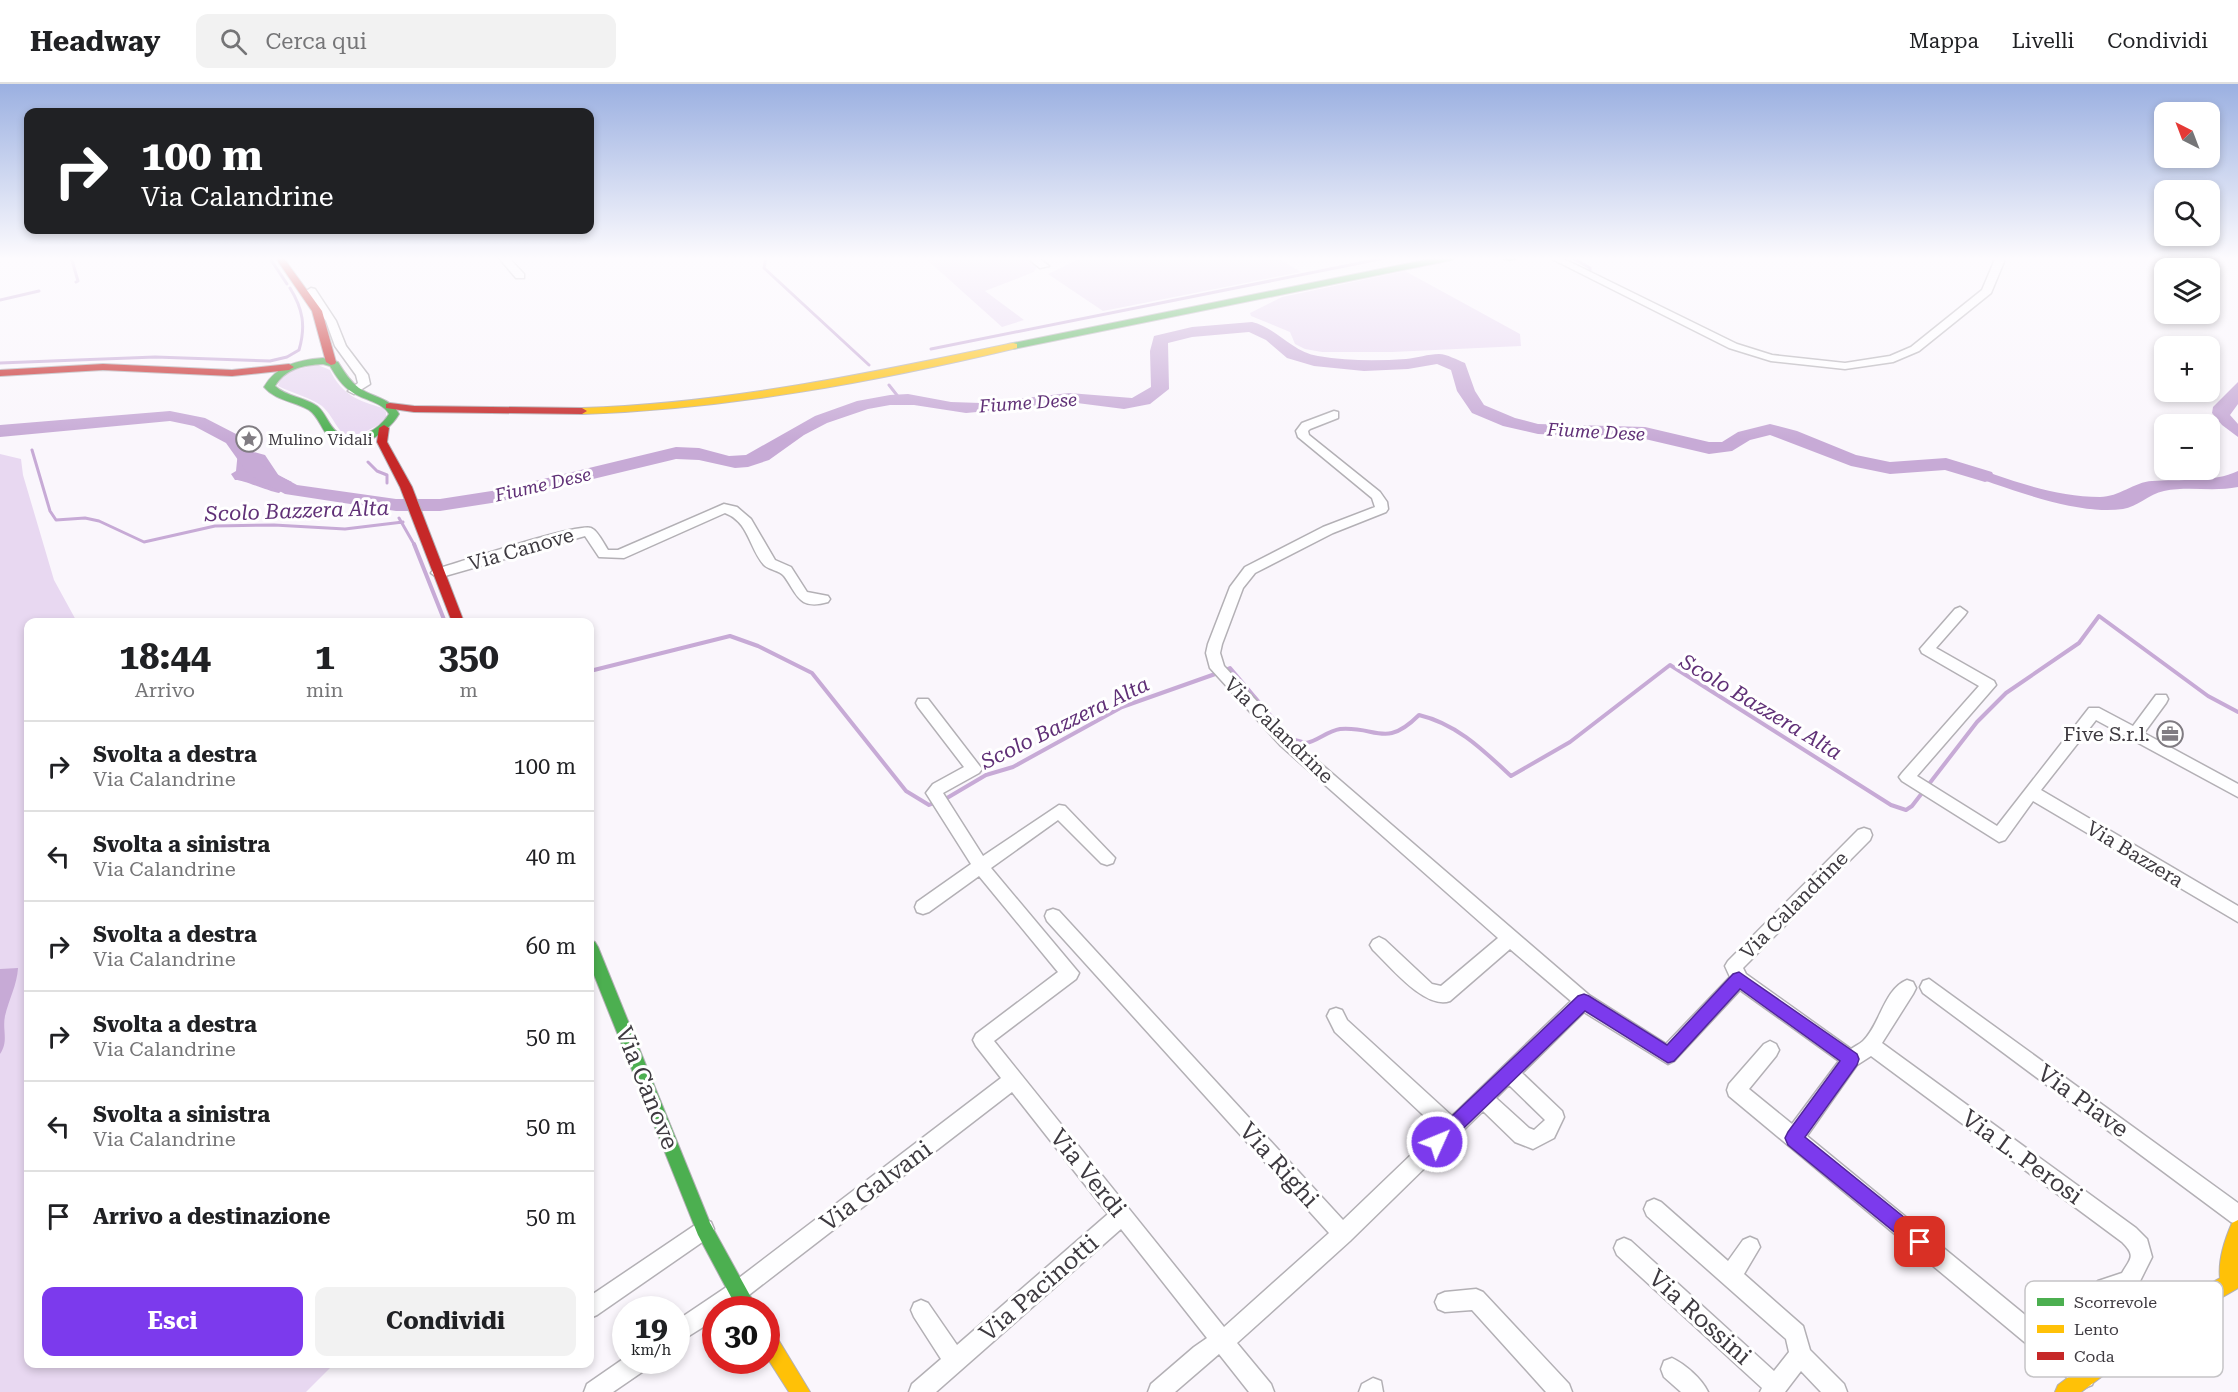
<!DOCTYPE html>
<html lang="it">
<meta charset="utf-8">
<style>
:root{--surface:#fff;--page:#f2f2f2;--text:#202124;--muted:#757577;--line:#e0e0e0;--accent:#7c3aed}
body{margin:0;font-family:"Roboto Serif",serif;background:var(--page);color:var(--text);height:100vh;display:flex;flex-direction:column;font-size:22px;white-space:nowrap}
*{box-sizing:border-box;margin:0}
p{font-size:20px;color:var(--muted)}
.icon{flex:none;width:33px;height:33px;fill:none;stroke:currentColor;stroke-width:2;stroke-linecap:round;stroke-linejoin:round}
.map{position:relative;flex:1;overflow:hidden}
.details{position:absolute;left:24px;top:534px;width:570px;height:750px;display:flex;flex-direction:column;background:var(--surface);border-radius:12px;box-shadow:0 3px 9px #0003}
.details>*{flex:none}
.hud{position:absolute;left:24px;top:24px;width:570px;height:126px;border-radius:12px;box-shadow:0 3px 9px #0003;background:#202124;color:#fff;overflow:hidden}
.needle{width:39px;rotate:318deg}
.tools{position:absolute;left:2154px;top:18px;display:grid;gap:12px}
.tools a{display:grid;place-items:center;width:66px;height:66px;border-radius:12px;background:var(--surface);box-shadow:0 3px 9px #0003;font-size:30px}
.speed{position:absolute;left:612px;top:1212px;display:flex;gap:12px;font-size:30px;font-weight:700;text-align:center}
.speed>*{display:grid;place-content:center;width:78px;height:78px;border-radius:50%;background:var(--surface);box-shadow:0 3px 9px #0003;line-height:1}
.speed small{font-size:15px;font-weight:400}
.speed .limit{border:9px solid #d22;background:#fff;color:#111}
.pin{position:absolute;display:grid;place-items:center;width:51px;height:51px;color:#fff;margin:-26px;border-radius:12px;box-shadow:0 3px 9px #0006}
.me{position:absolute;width:66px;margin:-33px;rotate:46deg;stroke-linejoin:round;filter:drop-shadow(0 0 4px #0008)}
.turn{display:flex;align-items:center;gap:21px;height:126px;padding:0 18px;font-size:27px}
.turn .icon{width:78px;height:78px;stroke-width:2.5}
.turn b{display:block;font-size:42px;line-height:51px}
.eta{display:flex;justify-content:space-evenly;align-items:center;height:102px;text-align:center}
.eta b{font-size:36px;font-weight:700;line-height:42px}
.button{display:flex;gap:12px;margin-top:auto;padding:12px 18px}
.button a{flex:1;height:69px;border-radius:12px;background:var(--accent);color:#fff;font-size:24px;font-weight:700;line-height:69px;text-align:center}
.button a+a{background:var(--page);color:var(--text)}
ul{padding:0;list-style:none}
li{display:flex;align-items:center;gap:18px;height:90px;padding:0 18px;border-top:2px solid var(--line)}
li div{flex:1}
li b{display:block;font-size:22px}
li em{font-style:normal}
header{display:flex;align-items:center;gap:36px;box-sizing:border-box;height:84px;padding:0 30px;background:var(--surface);border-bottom:2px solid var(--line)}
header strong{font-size:28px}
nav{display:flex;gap:33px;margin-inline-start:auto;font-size:21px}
.search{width:420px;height:54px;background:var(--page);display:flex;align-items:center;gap:15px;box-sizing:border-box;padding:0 21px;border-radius:12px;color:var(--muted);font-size:22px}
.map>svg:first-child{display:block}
.green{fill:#e8d8f1}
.water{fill:#c7aad6}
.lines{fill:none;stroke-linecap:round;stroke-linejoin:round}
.stream-far1{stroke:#c7aad6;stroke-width:3}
.stream{stroke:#c7aad6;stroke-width:4}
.river{fill:#c7aad6;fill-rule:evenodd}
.street-casing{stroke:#b3b0b5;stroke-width:3}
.fast-casing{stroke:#b3b0b5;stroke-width:2}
.slow-casing{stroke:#b3b0b5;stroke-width:2}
.jam-casing{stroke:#b3b0b5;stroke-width:2}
.street{fill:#fefeff;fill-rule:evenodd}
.fast{fill:#4caf50;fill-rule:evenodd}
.slow{fill:#ffc107;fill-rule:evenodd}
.jam{fill:#c62828;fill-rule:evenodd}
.route{fill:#7c3aed;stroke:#51269a;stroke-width:1.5}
.labels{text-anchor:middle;stroke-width:6;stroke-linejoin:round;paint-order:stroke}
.far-poi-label{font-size:16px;fill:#3e3a40;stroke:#fff;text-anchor:start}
.far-water-label{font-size:18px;font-style:italic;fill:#603077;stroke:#fff}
.street-label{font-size:20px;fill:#3e3a40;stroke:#fff}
.poi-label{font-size:20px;fill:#3e3a40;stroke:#fff;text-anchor:end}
.water-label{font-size:21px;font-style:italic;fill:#603077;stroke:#fff}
.near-street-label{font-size:24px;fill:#3e3a40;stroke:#fff}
.key{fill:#fff;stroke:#c5c4c6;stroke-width:1.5}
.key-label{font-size:16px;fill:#3e3a40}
</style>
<header>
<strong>Headway</strong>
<div class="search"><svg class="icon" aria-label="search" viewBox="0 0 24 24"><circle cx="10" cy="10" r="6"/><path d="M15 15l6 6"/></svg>Cerca qui</div>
<nav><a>Mappa</a><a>Livelli</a><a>Condividi</a></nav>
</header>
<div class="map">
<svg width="2238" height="1308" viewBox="0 0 2238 1308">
<rect width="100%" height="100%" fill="#faf6fc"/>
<path class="green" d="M924 173H1025L1037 182 1034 188 985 207 1024 236 1002 243Z
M1083 173H1276L1301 188 1103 227 1048 190Z
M1405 187 1520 250 1521 262 1392 268H1322L1305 265 1295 260 1290 248 1251 232 1250 229 1282 213Z
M318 281 330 286C341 310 358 317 383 324L386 328V336C375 343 350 360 339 345 333 337 330 329 322 322 309 313 292 309 278 302 282 285 304 284 318 281Z
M0 370 21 375 23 391 54 496 77 538H28V1280H334L306 1308H0Z"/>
<path class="water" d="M2238 298V320L2230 331 2238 340V353L2222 341 2212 329 2213 323Z
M242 360 246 366 265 371 279 392 292 398 279 409C268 407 241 395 235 396L231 390 236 387 238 367 235 363Z
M1954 377C2001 392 2049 413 2100 413 2119 413 2134 398 2152 397 2180 395 2213 399 2238 387V403C2214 408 2188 402 2164 407 2149 410 2137 423 2123 425 2074 432 2003 402 1957 387Z
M18 884C17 901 9 915 5 932 2 946 9 957 0 970V885Z"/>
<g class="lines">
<path class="stream-far1" d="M71 173 78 197 76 198
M269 173 287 200
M766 173 764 184 869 281
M1571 173 1590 184V188
M0 216 39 207
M931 265 1390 173
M0 279 155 273 270 277 287 273 299 266C306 242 303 225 290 204
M889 301 900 315
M32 366 50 427 56 436 85 434 99 437 144 458 215 442 274 441 345 445 403 438
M368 378 377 387 387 391V399
M399 434 415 462"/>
<path class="stream" d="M414 460 445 538
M1225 586 1230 584 1280 643
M590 587 730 552 758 562 812 589 906 707 929 721 934 719
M1291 655 1306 659C1318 657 1327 647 1340 645 1377 642 1385 665 1419 631 1457 640 1483 666 1511 692L1570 658 1670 581 1891 721 1906 726 1912 722 1977 638 2006 609 2079 559 2099 532 2208 612 2238 628
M947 714 986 691 1013 683 1122 623 1218 589"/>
<path class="river" d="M1252 238C1277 244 1292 268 1318 272 1347 277 1377 277 1406 275 1417 274 1428 270 1439 270 1447 270 1457 276 1465 279L1475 307 1484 321 1515 334 1538 340 1645 343 1709 358H1722L1738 348 1770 340 1797 347 1856 371 1890 378 1946 374 1992 388 1994 392 1992 396 1985 398 1945 386 1890 390 1851 382 1770 351 1750 356 1732 367 1709 370 1645 355 1538 350 1503 342 1472 329 1457 307 1451 286 1437 280 1408 285 1364 287 1314 282 1287 274 1266 256 1249 248 1192 253 1168 259 1169 305 1150 320 1124 325 1077 319 966 329 914 321H890L868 325 827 339 804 351 769 376 748 383 735 384 699 376 676 375 498 418 440 427H396L285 410 248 390 226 359 194 342 170 337 0 353V341L170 327 205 334 238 351 262 382 297 401 396 415H440L498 406 676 363 699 364 729 372 746 371 815 332 857 317 890 311 908 310 951 318 981 319 1069 309 1132 314 1151 303 1150 267 1154 252 1192 243Z"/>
<g class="street-casing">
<path id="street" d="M498 173H508L524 190V194H516Z
M1026 173H1037L1049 182 1040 184Z
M1548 173H1560L1737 260 1772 271 1845 279 1890 272 1911 263 1982 206 1996 173H2006L1991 209 1919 267 1893 278 1845 285 1771 277 1729 264Z
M311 204 315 205 336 237 346 262 368 291 370 300 354 310 348 307 358 299 356 291 335 262 326 237 306 207Z
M1334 327 1338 328V334L1310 345 1308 347 1309 351 1380 408 1387 418 1388 425 1386 428 1333 449 1255 489 1243 504 1222 560 1220 569 1224 582 1291 654 1589 911 1666 960 1730 893 1725 882 1728 877 1858 746 1864 744 1870 746 1872 751 1870 756 1743 884 1746 890 1851 965C1855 962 1860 960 1863 957 1880 941 1884 905 1907 896L1913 898 1916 904 1913 910 1882 959 2136 1144 2147 1155 2152 1173 2139 1199V1210L2162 1234 2165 1241 2162 1248 2155 1251C2141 1246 2121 1226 2119 1211L2111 1213 2091 1238 2062 1261 2092 1285 2095 1293 2092 1301 2084 1304 2076 1301 1729 1012 1727 1006 1729 1000 1764 960 1770 957 1776 960 1779 966 1776 972 1749 1005 1792 1040 1839 977 1740 906 1674 977 1668 980 1584 928 1522 989 1562 1027 1564 1033 1554 1054 1533 1065 1515 1058 1483 1027 1350 1157 1237 1259 1271 1300 1274 1308H1249L1219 1270 1175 1308H1148L1151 1300 1194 1263 1207 1254 1121 1145 936 1308H909L912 1300 941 1275 914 1233 911 1226 914 1219 921 1216 928 1219 957 1261 1108 1130 1012 1008 745 1214 729 1226H716V1235L676 1260V1237L731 1200 1001 994 976 962 973 956 976 950 1058 888 979 792 929 828 923 830 917 828 915 823 917 818 971 780 926 709 933 700 964 683 918 623 916 619 918 615H928L982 685 979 689 943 709 983 772 1059 721 1065 722 1115 774 1113 779 1107 781 1101 779 1058 736 991 784 1079 889 1076 895 994 957 1224 1243 1329 1149 1047 837 1045 832 1047 827 1053 825 1059 827 1343 1136 1438 1045 1335 948 1327 932 1330 926 1336 924 1342 926 1347 936 1452 1032 1571 917 1510 865 1450 917C1425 926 1390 882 1373 866L1370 861 1373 856 1379 853 1385 856 1432 900 1441 902 1498 854 1281 662 1210 584 1206 569 1208 560 1230 503 1245 483 1323 443 1375 423 1372 414 1298 353 1296 347 1302 339ZM1871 972 2122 1158C2136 1172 2131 1174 2122 1189L2098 1197 2077 1224 2046 1248 1807 1052 1857 981ZM1509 1001 1545 1036 1534 1046 1529 1044 1496 1014Z
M724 420 737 423 751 435 775 476 791 483 807 508 828 512 830 515 828 518C798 527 797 509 784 492 779 486 769 486 764 481 749 464 749 438 725 429L624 474 599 473 585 452 438 494 431 489 433 486C454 480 580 438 591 444 598 447 604 460 608 466H618Z
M1960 523 1967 528 1965 531 1936 564 1994 597 1996 601 1917 692 1997 742 2089 624H2099L2133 642 2156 611H2166L2168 615 2166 619 2144 649 2238 700V713L2096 636 2041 706 2238 822V838L2033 717 2005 756 1999 758 1902 697 1899 693 1902 689 1979 602 1922 569 1920 565 1955 525Z
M1929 895 2238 1119V1141L2231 1138 1923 909 1920 903 1923 897Z
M1654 1115 1661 1118 1728 1177 1743 1156 1750 1153 1757 1156 1760 1163 1744 1190 1803 1242 1810 1266 1844 1300 1847 1308H1821L1801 1287 1785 1308H1760L1762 1304 1617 1171 1614 1164 1617 1157 1624 1154 1631 1157 1774 1287 1789 1268 1786 1255 1647 1132 1644 1125 1647 1118Z
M704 1135 711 1138 714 1145 711 1152 597 1231 590 1234V1212Z
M1476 1205 1483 1208 1569 1300 1572 1308H1546L1472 1226 1445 1228 1438 1225 1435 1218 1438 1211 1445 1208Z
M626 1273V1276H650L648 1284 613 1308H584L587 1300Z
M1672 1274C1685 1280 1702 1295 1708 1308H1681L1664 1293 1661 1285 1664 1277Z
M1373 1294 1381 1297 1383 1308H1359L1362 1300Z"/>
</g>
<g class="fast-casing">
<path id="fast" d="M1440 173H1457L1452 176 1013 265 1008 262 1013 259Z
M1502 173H1519C1515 177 1504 178 1502 173Z
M323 274 338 278C344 288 350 297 359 304 374 314 391 314 399 330 387 351 351 373 328 352 321 344 318 332 309 326 294 317 276 317 264 303 277 281 298 276 323 274ZM323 280 330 282C336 292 342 302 352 308 363 316 383 318 389 330 380 345 354 362 337 348 328 341 326 329 317 322 304 313 287 313 275 302 285 285 303 281 323 280Z
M590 856 595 858 598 863 710 1139 758 1226H738L698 1151 590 881Z"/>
</g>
<g class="slow-casing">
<path id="slow" d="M1013 259 1017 260V264C874 298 728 325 582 330L577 327 582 324C729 319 870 289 1013 259Z
M2238 1136V1204L2162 1248 2081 1308H2055L2058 1301 2148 1234 2220 1194C2218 1176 2225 1155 2232 1139Z
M766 1245 773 1247 810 1308H789L766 1272Z"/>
</g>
<g class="jam-casing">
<path id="jam" d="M275 173H283L322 227 336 278 335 280 331 281 326 278 312 227Z
M103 280 232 286 289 280 294 283 289 286 232 292 103 286 0 292V286Z
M390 319 414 322 582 324 587 327 582 330 414 328 386 324V320Z
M384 341 389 344 387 358 412 403 464 538H452L400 403 377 358 379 344Z"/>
</g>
<use href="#street" class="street"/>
<use href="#fast" class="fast"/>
<use href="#slow" class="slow"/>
<use href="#jam" class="jam"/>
</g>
<linearGradient id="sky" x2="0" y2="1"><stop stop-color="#9bb0e1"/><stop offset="0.49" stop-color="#fdfbfe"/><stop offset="1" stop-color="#fdfbfe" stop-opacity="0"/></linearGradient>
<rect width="2238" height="356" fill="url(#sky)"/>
<path class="route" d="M1739 888 1857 970 1859 975 1857 981 1805 1053 1926 1151 1929 1158 1926 1164 1920 1167 1914 1164 1788 1061 1785 1054 1788 1048 1840 977 1740 905 1674 977 1668 979 1585 927 1443 1064 1437 1066 1431 1064 1428 1058 1431 1052 1578 912 1584 910 1589 912 1667 961 1733 890Z"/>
<defs>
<g id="sight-ring" transform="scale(1.35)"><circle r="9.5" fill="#fff" stroke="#807c82" stroke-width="1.5"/><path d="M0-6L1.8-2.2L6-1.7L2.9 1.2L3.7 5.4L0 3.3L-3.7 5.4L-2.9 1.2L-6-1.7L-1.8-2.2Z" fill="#807c82"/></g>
<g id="office-ring" transform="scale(1.35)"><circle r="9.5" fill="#fff" stroke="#807c82" stroke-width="1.5"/><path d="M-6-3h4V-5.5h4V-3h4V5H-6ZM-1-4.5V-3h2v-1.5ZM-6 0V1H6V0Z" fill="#807c82"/></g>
</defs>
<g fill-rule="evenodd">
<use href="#sight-ring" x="249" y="355"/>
<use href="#office-ring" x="2170" y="650"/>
</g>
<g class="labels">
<g class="far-poi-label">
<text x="268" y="361">Mulino Vidali</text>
</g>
<g class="far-water-label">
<text transform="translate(1028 319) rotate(-4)" y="6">Fiume Dese</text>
<text transform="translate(1596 348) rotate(3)" y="6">Fiume Dese</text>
<text transform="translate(543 401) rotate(-13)" y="6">Fiume Dese</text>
</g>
<g class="street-label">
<text transform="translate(521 465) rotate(-16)" y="7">Via Canove</text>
<text transform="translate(1279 646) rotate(44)" y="7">Via Calandrine</text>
<text transform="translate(2135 770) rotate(31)" y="7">Via Bazzera</text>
<text transform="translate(1794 821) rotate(-45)" y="7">Via Calandrine</text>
</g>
<g class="poi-label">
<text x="2150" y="657">Five S.r.l.</text>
</g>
<g class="water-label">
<text transform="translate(297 427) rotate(-2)" y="7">Scolo Bazzera Alta</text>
<text transform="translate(1761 623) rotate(31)" y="7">Scolo Bazzera Alta</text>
<text transform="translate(1065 639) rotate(-26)" y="7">Scolo Bazzera Alta</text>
</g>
<g class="near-street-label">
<text transform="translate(647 1004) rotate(68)" y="8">Via Canove</text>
<text transform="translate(2083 1017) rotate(36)" y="8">Via Piave</text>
<text transform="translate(2022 1073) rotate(36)" y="8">Via L. Perosi</text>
<text transform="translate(1279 1081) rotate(48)" y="8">Via Righi</text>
<text transform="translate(1088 1089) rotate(51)" y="8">Via Verdi</text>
<text transform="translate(876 1102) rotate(-37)" y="8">Via Galvani</text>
<text transform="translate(1039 1204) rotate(-41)" y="8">Via Pacinotti</text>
<text transform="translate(1700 1233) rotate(42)" y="8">Via Rossini</text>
</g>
</g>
<rect x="2025" y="1197" width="198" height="96" rx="9" class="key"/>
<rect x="2037" y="1214" width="27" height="8" fill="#4caf50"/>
<rect x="2037" y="1241" width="27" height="8" fill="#ffc107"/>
<rect x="2037" y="1268" width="27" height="8" fill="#c62828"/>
<g class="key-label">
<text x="2074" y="1224">Scorrevole</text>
<text x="2074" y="1251">Lento</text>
<text x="2074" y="1278">Coda</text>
</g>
</svg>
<div class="tools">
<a><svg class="needle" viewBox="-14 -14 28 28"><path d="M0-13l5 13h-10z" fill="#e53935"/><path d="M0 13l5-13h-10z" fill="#757577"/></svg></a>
<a><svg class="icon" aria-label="search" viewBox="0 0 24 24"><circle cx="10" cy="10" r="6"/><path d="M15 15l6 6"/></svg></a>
<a><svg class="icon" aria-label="layers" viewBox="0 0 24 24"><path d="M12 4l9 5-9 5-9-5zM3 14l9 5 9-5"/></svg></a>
<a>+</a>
<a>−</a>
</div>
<div class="speed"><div>19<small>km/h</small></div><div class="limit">30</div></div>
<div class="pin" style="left:1920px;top:1158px;background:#d93025"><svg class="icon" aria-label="arrive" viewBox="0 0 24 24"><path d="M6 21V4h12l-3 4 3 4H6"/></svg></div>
<svg class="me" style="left:1437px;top:1058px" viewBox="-20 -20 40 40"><circle r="17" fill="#7c3aed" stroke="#fff" stroke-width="3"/><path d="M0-11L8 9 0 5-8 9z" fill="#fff"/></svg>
<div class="hud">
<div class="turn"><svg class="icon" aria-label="right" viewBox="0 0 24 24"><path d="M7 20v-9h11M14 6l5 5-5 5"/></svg><div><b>100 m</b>Via Calandrine</div></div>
</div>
<section class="details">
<div class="eta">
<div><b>18:44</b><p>Arrivo</p></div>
<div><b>1</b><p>min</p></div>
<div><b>350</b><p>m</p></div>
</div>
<ul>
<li><svg class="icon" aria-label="right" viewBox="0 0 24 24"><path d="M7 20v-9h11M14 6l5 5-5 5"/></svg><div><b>Svolta a destra</b><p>Via Calandrine</p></div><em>100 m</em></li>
<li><svg class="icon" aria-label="left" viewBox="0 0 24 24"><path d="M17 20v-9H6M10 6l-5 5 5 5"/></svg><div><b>Svolta a sinistra</b><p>Via Calandrine</p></div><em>40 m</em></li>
<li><svg class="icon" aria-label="right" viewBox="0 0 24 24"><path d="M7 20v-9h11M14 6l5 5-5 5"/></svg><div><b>Svolta a destra</b><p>Via Calandrine</p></div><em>60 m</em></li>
<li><svg class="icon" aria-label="right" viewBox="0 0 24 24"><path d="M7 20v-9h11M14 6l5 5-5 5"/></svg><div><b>Svolta a destra</b><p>Via Calandrine</p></div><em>50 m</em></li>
<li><svg class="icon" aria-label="left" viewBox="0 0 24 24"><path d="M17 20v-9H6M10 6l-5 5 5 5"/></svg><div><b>Svolta a sinistra</b><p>Via Calandrine</p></div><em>50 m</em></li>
<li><svg class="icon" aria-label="arrive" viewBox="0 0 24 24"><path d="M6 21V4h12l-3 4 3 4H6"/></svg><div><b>Arrivo a destinazione</b></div><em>50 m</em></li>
</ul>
<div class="button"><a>Esci</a><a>Condividi</a></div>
</section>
</div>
